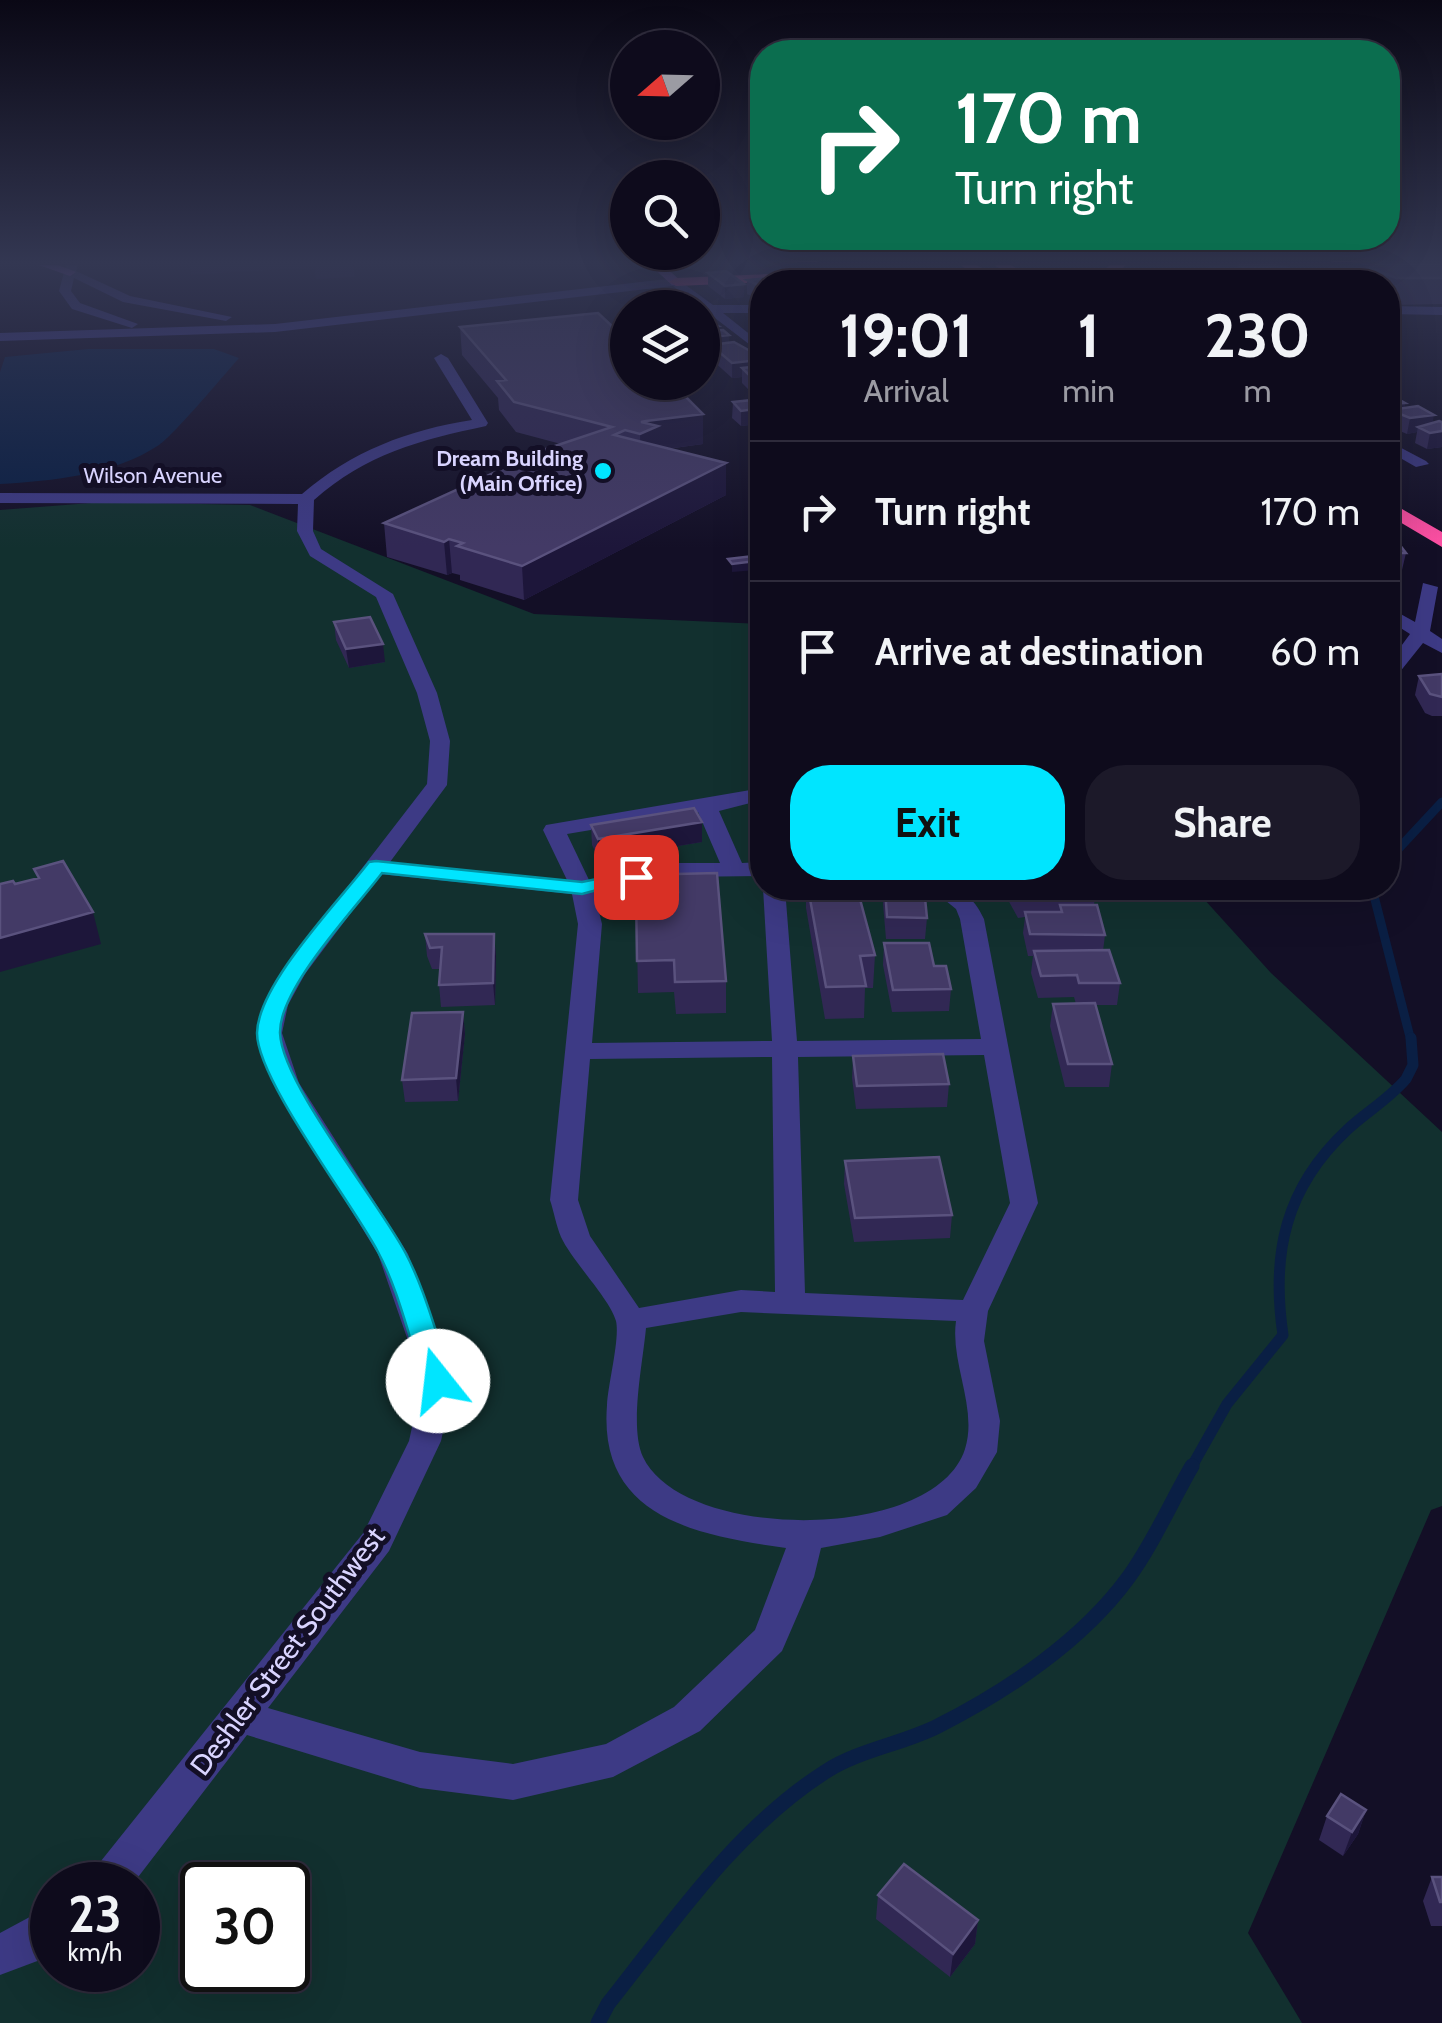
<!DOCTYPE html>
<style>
:root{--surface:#0e0b1c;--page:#1c1929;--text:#f1f3f6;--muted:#9b9ba3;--line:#2e2b3b;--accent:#00e5ff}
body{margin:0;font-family:Cabin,sans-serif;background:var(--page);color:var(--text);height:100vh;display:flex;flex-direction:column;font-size:38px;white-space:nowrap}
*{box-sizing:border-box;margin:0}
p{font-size:32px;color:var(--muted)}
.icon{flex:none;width:55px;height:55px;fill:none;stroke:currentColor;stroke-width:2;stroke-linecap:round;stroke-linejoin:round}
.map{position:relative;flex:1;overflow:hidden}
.sheet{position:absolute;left:750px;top:270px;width:650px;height:630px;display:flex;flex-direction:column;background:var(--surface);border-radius:40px;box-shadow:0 10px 40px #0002,0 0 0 2px var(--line)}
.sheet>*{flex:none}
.guide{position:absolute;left:750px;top:40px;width:650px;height:210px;border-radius:40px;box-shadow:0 10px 40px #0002,0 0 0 2px var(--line);background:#0b6e4f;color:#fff;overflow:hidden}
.needle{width:65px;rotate:250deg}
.fabs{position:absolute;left:610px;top:30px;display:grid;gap:20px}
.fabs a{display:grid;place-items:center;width:110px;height:110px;border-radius:50%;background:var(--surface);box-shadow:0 10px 40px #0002,0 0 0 2px var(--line);font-size:50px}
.speed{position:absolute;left:30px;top:1862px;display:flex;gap:20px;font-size:50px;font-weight:700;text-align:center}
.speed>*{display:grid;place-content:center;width:130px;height:130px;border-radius:50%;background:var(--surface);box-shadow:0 10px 40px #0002,0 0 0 2px var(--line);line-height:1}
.speed small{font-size:25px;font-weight:400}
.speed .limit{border:5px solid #111;border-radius:15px;background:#fff;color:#111}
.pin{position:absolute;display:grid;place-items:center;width:85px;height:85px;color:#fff;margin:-42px;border-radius:20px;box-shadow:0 5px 15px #0006}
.me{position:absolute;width:110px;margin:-55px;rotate:344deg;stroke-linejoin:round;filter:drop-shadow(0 0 8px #0008)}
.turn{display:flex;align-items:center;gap:35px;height:210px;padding:0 40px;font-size:45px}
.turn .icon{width:130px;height:130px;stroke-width:2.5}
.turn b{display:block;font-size:70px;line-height:85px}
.eta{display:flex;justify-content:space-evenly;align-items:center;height:170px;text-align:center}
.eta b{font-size:60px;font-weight:700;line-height:70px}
.action{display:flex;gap:20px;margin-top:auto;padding:20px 40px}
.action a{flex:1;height:115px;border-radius:40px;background:var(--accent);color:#111;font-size:40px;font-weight:700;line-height:115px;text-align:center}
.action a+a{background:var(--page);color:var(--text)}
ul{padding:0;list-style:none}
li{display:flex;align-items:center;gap:30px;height:140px;padding:0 40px;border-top:2px solid var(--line)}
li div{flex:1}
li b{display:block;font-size:38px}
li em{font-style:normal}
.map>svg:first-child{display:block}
.green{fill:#12302f;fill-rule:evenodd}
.water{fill:#0a1f44}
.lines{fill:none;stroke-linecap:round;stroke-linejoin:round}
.stream-far2{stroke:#0a1f44;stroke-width:9}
.stream-far1{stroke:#0a1f44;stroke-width:11}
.stream{stroke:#0a1f44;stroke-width:15}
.minor{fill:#3d3a85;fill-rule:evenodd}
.primary{fill:#c25bff;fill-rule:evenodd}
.motorway{fill:#ff4fa3;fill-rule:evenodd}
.wall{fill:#312854}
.shaded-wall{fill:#1d163a}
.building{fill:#433a66;stroke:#5a527e;stroke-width:2.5}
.route{fill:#00e5ff;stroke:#0095a6;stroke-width:2.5}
.poi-dot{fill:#00e5ff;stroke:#130f26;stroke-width:4}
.labels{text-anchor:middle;stroke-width:10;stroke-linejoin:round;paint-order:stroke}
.far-poi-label{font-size:22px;font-weight:bold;fill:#d9d4ff;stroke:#130f26;text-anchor:end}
.far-street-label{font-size:22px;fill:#d9d4ff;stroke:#130f26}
.street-label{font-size:28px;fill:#d9d4ff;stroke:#130f26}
</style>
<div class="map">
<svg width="1442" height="2023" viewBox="0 0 1442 2023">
<rect width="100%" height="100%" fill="#130f26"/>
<path class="green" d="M104 502 250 505 534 614 762 624V888H1194L1271 973 1442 1132V1506L1431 1510 1248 1933 1302 2023H0V510ZM52 1885H138V1970H52ZM202 1885H288V1970H202Z"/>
<path class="water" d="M88 349H214L239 358C224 375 175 434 159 445 114 475 53 481 0 484V372L5 357Z"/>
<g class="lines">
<path class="stream-far2" d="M1388 860 1442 802
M1372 888 1411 1041"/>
<path class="stream-far1" d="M1191 1468 1227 1404 1283 1335C1271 1254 1285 1188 1347 1130 1365 1113 1389 1099 1406 1079L1413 1065 1411 1038"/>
<path class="stream" d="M598 2023 608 2004C673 1922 736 1829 825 1772 858 1750 903 1744 938 1726 1007 1691 1082 1641 1128 1578 1153 1544 1171 1502 1192 1466"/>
<path class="minor" d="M66 265H78L76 271 130 296 232 317 226 321 123 302 74 278 71 291 80 303 138 324 132 328 72 309 59 291Z
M1269 265H1284L1318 282H1303Z
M676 278 713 305H762V313H723L762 344V354L673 286 275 332 0 341V333L275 324Z
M1388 306 1442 307V315L1388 314Z
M441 354 448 358 488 423 486 426C420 440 366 454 314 500L313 531 321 549 393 594 437 693 450 741 447 785 390 862 567 880 543 830 546 825 762 788V800L719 811 742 863 762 862V876L676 877 594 892 602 924 592 1043 772 1041 763 888H785L797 1041 981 1039 960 919 956 909 930 888C957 886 972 893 984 919L1038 1203 988 1311 984 1341 1000 1421 997 1452 976 1488 947 1515 880 1537 821 1548 814 1577 782 1651 700 1731 613 1777 513 1800 420 1788 247 1735 132 1885H87L93 1871 364 1532 409 1441 422 1381 378 1254 273 1083 256 1033 264 1005 282 972 427 784 430 741 417 693 376 597 310 556 297 531 298 504 0 503V493L302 494C352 451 408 430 472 420L434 358ZM698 812 720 863H676L589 880 567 834ZM380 874 572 894 578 924 550 1200C554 1212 556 1225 561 1237 572 1261 610 1299 616 1321 620 1339 608 1384 607 1405 598 1518 696 1535 786 1548L755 1630 674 1707 606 1744 513 1764 420 1752 268 1708 389 1551 441 1441 454 1381 408 1254 299 1083 282 1033 288 1005 305 974ZM984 1055 1010 1203 963 1300 805 1293 798 1057ZM772 1057 775 1292 741 1290 639 1308 590 1236 578 1200 590 1059ZM741 1312 956 1321C950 1363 978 1408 965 1449 935 1543 683 1542 643 1457 629 1427 643 1362 646 1328Z
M1388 441 1426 461 1429 464 1416 467 1388 451Z
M1423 583 1438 587 1430 631 1442 639V653L1423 643 1395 678 1388 680V664L1410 634 1388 620V607L1415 622Z
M52 1905V1950L40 1960 0 1975V1933Z"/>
<path class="primary" d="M39 265H58L76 272 70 276Z
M650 265H663L682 282 672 285Z"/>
<path class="motorway" d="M960 265H977L1005 282H988Z
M994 265H1011L1039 282H1022Z
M1110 265H1126L1106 282H1091Z
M835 271 937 282 835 279 676 286 669 282 676 278Z
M1388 501 1442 532V547L1388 515Z"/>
</g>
<path class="wall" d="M1209 265H1275L1278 266 1277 271 1320 282H1189L1190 277 1236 273 1220 274 1208 267Z
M1330 265H1442V304L1390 305 1388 303V282H1337L1338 276 1328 272Z
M708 273 744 297 725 299 708 286Z
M747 280 762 282V300L747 294Z
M762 310V328L757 325V311Z
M460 327 703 444 667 449 726 463V495L524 600 460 580V575L452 573 447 575 387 557 384 523 561 444 516 432 499 410 498 398 462 355Z
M718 330 729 343 761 357 762 430 758 424 741 426 732 418 733 402 753 400V394L742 383V377L732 378 711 359V351L702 352Z
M1388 389V394L1405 403 1404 408 1433 422H1442V447L1427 449 1415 443 1417 432 1407 434 1388 426Z
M1388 540 1406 553 1402 570H1388Z
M334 622 385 662 349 668 336 640Z
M1442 674V716H1432L1425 713 1415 695 1419 676Z
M702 822V842L599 859 592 845 591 825Z
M806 888H857L875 955 873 988H865L864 1018 825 1019 806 908Z
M884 888 927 918 925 939H886L883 904Z
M1008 888 1096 889 1094 905 1105 935 1103 951 1120 983 1117 1005H1095L1112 1064 1109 1087H1065L1050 1026 1053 1004H1076L1074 997 1038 998 1031 973 1033 956H1028L1023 933 1025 917 1018 918 1007 898Z
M636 892 726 981V1013L676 1014 674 992 638 993Z
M425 934H494L496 956 495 1005 441 1007 439 985 440 969H432L427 956Z
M884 943 934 966 951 989 949 1011 892 1012 883 965Z
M463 1012 465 1034 458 1101 405 1102 402 1080Z
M853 1056 949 1084 947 1107 856 1109 852 1078Z
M845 1161 952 1215 950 1238 854 1242 844 1184Z
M1366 1810 1358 1834 1343 1856 1319 1840 1327 1816Z
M1432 1877H1442V1926H1431L1423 1901Z
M878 1895 978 1920 975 1944 950 1977 876 1919Z"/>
<path class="shaded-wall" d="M190 265H314V267L191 275Z
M314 265H353L355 277 316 279Z
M1222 265H1237L1236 272 1220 274Z
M1278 266 1276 274 1268 270 1266 280 1246 279 1245 282H1225L1246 279 1247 269Z
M744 284V297L725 299V286Z
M718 326V336L729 335V349L711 345V351L702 352V328Z
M761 357V372L742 368V377L732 378V363Z
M762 379V407H759V392L754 383V380Z
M1405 403 1403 415 1390 410 1388 419V404Z
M762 408 758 411V424L741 426V411Z
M703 414V444L658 450 641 465 640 434 641 422Z
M1434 415 1431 430 1418 427 1417 432 1407 434 1410 418Z
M1442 431V447L1427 449 1430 433Z
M726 463V495L524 600 522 566Z
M449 539 452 573 447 575 444 542Z
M756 561V570L732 572V564Z
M383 644 385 662 349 668 346 649Z
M702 822V842L599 859 598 839Z
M93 912 101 944 0 972V938Z
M494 934 496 956 495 1005 493 983Z
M463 1012 465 1034 458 1101 456 1078Z
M1366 1810 1358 1834 1343 1856 1352 1832Z
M978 1920 975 1944 950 1977 953 1954Z"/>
<path class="building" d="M1239 265H1275L1278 266 1247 269Z
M1363 265H1442V278H1396Z
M1268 270 1308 274 1320 282H1295Z
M726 271 744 284 725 286 708 273Z
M1263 271 1277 282H1252L1246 279 1225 282H1201L1190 277Z
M832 275 844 282H822L813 276Z
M867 277 876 282H854L849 279Z
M768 278 774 282H762V287L747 280Z
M678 304 679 308H645V305Z
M598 313 628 341V382H671L703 414 646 421 641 422 658 426 640 434 625 430 614 435 726 463 522 566 457 546 463 543 449 539 444 542 384 523 546 449 612 427 514 402 497 381 506 380 460 327Z
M702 319H704L718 326 702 328Z
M723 330 729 335 702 338V332Z
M734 342 761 357 756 358 759 360 732 363 711 345Z
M762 366V379L754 380 742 368Z
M762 382V392H759L753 387 757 386 754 383Z
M1388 394H1389L1405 403 1388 404Z
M762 399V408L741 411 733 402Z
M1418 406 1434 415 1410 418 1390 410Z
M1439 421 1442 422V431L1430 433 1418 427Z
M1388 540H1396L1406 553H1388Z
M753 556 756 561 732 564 728 559Z
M370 617 383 644 346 649 334 622Z
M1442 674V697L1430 694 1419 676Z
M694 808 702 822 598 839 591 825Z
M63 861 93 912 0 938V884L13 881 15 884 39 878 34 869Z
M717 873 726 981 675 982 674 960 637 961 636 892H678L677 874Z
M808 888H857L875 955 860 956 866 986 826 987Z
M885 888H924L927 918 887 917Z
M1015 888H1095L1096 889 1020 896Z
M1060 905H1097L1105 935 1030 934 1025 912H1062Z
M425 934H494L493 983 439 985 442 947 430 948Z
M884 943H929L934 966H946L951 989 893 990Z
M1109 950 1120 983H1079L1077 975 1041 976 1034 951Z
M1095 1003 1112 1064H1068L1053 1004Z
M463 1012 456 1078 402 1080 412 1013Z
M943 1054 949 1084 857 1086 853 1056Z
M939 1157 952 1215 855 1218 845 1161Z
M1341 1794 1366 1810 1352 1832 1327 1816Z
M904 1864 978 1920 953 1954 878 1895Z
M1432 1877H1442V1902H1440Z"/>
<linearGradient id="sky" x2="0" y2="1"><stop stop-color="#0a0815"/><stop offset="0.48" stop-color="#333752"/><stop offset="1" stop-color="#333752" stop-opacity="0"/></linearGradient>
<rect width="1442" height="548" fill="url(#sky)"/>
<path class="route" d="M376 861 582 882 636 871 646 877 582 894 382 873C355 909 279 988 280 1033 282 1084 378 1201 405 1252 426 1291 437 1339 453 1381L448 1388H428L424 1381C409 1339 399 1291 378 1252 353 1204 257 1080 257 1033 258 984 339 901 369 862Z"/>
<circle class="poi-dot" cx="603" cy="471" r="10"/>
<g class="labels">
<g class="far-poi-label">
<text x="583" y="466">Dream Building<tspan x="583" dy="25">(Main Office)</tspan></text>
</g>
<g class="far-street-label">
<text x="153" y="483">Wilson Avenue</text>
</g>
<g class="street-label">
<text transform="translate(287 1651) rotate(-53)" y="10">Deshler Street Southwest</text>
</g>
</g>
</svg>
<div class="fabs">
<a><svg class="needle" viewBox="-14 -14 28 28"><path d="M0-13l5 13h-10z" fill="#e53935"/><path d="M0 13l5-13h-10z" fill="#9b9ba3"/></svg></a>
<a><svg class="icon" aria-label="search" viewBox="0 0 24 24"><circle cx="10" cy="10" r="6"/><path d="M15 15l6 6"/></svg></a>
<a><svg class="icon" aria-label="layers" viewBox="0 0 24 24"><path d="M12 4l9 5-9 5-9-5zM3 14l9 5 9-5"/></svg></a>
</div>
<div class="speed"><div>23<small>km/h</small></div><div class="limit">30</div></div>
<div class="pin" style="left:636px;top:877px;background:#d93025"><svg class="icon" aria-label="arrive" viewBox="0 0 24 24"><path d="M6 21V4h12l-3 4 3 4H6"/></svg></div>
<svg class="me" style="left:438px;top:1381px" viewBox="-20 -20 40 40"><circle r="19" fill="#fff"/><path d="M0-13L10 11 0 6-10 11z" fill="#00e5ff"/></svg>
<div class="guide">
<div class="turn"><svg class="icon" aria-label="right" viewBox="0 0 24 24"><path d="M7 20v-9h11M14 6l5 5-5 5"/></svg><div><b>170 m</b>Turn right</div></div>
</div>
<section class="sheet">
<div class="eta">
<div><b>19:01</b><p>Arrival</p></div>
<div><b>1</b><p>min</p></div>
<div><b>230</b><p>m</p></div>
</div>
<ul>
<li><svg class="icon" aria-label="right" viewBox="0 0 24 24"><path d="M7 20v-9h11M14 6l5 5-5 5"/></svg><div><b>Turn right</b></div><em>170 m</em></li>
<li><svg class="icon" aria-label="arrive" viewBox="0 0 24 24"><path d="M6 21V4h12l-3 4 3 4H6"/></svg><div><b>Arrive at destination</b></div><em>60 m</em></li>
</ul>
<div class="action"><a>Exit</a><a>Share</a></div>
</section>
</div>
